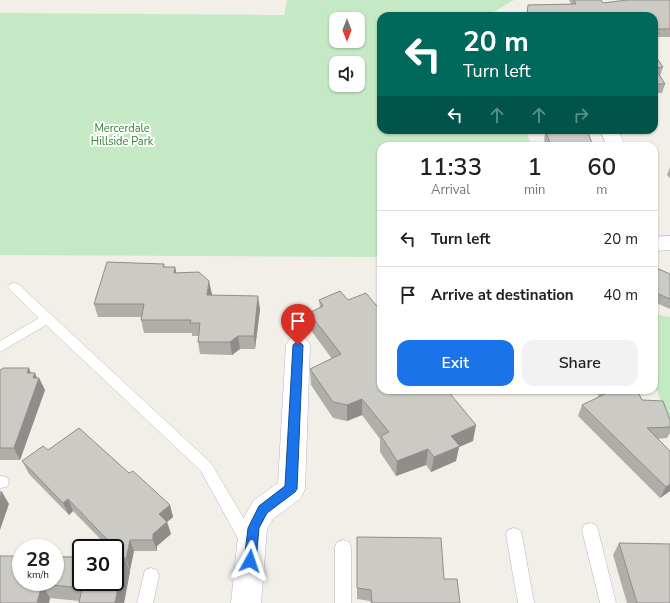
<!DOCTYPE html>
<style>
:root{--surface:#fff;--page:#f2f2f2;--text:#222;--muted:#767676;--line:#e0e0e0;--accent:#1a73e8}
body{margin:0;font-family:"Nunito Sans",sans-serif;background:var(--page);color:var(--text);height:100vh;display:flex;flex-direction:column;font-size:15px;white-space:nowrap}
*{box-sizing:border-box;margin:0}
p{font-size:13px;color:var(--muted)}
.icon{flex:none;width:22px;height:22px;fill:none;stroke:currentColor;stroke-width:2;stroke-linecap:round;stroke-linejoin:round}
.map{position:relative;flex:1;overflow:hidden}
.side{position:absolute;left:377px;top:142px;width:281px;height:252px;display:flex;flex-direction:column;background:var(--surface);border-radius:12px;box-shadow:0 1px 3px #0004}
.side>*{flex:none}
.hud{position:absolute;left:377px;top:12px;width:281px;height:122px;border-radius:12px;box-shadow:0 1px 3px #0004;background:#00695c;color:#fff;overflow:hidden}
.needle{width:26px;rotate:180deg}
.fabs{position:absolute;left:329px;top:12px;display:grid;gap:8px}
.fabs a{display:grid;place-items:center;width:36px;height:36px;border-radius:8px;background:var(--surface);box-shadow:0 1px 3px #0004;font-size:20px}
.speed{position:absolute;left:12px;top:539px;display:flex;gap:8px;font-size:20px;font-weight:700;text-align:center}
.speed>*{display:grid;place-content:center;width:52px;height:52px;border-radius:50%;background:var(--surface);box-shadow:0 1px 3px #0004;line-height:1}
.speed small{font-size:10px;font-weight:400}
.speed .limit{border:2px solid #111;border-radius:6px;background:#fff;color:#111}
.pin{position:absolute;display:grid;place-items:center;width:34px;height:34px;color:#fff;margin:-41px -17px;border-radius:50% 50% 50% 0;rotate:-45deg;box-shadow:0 0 4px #0007}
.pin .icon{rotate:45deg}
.me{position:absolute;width:44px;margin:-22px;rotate:5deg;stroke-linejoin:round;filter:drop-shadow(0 0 3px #0008)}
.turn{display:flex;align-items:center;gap:14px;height:84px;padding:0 20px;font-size:18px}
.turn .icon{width:52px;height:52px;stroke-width:2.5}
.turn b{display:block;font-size:28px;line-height:34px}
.lanes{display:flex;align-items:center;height:38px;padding:0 20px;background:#0003;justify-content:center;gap:20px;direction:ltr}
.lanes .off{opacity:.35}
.eta{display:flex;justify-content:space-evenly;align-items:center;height:68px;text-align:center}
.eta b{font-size:24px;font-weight:600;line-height:28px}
.action{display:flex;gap:8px;margin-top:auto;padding:8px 20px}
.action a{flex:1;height:46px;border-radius:12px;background:var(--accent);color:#fff;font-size:16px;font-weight:600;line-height:46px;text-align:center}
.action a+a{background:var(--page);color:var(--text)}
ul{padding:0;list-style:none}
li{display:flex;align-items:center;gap:12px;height:56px;padding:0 20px;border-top:1px solid var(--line)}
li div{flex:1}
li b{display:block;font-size:15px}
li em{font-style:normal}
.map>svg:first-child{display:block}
.green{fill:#c5e8c5;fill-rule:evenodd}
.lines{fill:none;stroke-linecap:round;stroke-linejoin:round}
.service-casing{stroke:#b5b8bc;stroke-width:1}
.minor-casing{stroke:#b5b8bc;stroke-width:1}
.service{fill:#fff;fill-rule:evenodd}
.minor{fill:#fff;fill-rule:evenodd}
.wall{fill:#afaea9}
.shaded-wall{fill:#8f8d8a}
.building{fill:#cccac5;stroke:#8f8d8a}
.route{fill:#1a73e8;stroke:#114b97}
.labels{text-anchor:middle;stroke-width:4;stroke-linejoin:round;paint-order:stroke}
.far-park-label{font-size:11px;fill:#348238;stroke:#fff}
</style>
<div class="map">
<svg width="670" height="603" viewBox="0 0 670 603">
<rect width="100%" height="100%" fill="#f1efe8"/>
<path class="green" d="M287 0H514L492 13 493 16H381V130H526L531 146H381V257L0 255V13L284 15ZM336 19H358V41H336ZM336 63H358V85H336Z
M654 314 670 317V424L654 383Z"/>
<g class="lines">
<g class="service-casing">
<path id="service" d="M14 283 18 284 211 463 253 534 255 539 253 544 247 546 241 544 201 471 46 325 0 352V341L39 318 10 290 8 287 10 284Z
M0 476 7 477 9 482 7 487 0 488Z
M590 523 596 525 598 530 616 603H600L582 530 584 525Z
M514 528 520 530 522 535 534 603H518L506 535 508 530Z
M343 540 349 542 351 547V603H335V547L337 542Z
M151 568 157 570 159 576 153 603H137L145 570Z"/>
</g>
<g class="minor-casing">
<path id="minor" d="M600 130H618L625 146H607Z
M670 236V250L654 251V237Z
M298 336 306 339 310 345 305 489 301 498 273 519 267 529 261 603H231L239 527 253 501 278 483 286 345 290 339Z"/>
</g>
<use href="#service" class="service"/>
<use href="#minor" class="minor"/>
</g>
<path class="wall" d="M569 0H601L603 3 670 0V37H654V16H526L528 5 571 4Z
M654 54 663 67 660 76 665 84 662 93H654Z
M544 130H592L591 133H588L593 146H546L544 140 545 133Z
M670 167V178L667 175Z
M164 264 165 267H175L176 273 212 294 211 295 260 309 255 349H240L232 355 200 354 198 342V336H192V333H144L141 320 142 317H98L94 304Z
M654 267 670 274V309L654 302Z
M319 300 473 441 459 447 456 461 431 472 426 465 396 476 380 452V439L362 415 347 421 333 418 311 385 310 369 332 359 310 329 309 313 320 308Z
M0 370 35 373 37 378H39L45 390 20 460H0Z
M596 390H637L642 400 670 420V433L667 438 657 439 670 491 660 498 578 416 582 405 599 397Z
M48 450 129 473 170 505 173 517 167 522 171 534 157 546V551H134L130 570 129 569 130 571 124 603H79V601L50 598 49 603H0V556L118 557 115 554V548H109L73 511 69 515 29 474 22 461Z
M357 537 444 579 460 603H371L370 601 357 599Z
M619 543 670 603H627L613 555Z"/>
<path class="shaded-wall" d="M175 267 178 280 174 273Z
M209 281 212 294 210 308 207 295Z
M258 296 260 309 255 349 254 336Z
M238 336 240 349 232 355 230 342Z
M29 368 33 378 35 373 38 381 39 378 45 390 20 460 14 448 27 373Z
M362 399V415L347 421V405Z
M476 425 473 441 459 447 456 461 431 472 434 457 451 436Z
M428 449 426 465 396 476 397 461Z
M670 484V491L660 498 666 487Z
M2 492 9 504 0 530V499Z
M68 499 73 511 69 515 63 503Z
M170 505 173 517 167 522 171 534 157 546V551L153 540V534L159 514Z
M130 540 134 551 130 570 126 559Z
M124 557 130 571 124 603H115Z
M42 584 50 598 49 603H37Z"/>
<path class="building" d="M574 0H601L603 3 627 0H670V29H654V16H543L527 13 528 5 576 4Z
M654 54 663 67 655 68 665 84H654Z
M549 130H587L593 146H551L546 132H550Z
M107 262 164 264 163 267H175L174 273 199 272 209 281 207 295 258 296 254 336H238L230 342H198L200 323H190L191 320H141L144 304H94Z
M654 267 670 274V299L654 292Z
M340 291 348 300 366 293 381 311V390H447L476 425 451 436 460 446 434 457 428 449 397 461 381 436 389 432 362 399 347 405 333 402 310 369 341 354 309 313 323 306 319 300Z
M3 368H29L27 373H35L33 378H39L14 448H0V370L2 369Z
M606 390H637L642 400 663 401 670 420V427L647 428 670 451V484L666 487 582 405 607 393Z
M79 428 129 473 133 471 170 505 159 514 167 522 153 534V540H130L126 559 68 499 63 503 22 461 43 446 48 450Z
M0 492H2L0 499Z
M357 537 441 538 444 579H457L460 603H372L371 590 357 588Z
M619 543 670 544V603H637Z
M0 556H21V582H55V557H81V582H115V557H124L115 603H79L82 588 42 584 37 603H0Z"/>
<path class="route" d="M298 341 303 345 297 489 295 492 267 513 259 528 256 561 255 565 250 567 246 565 244 561 248 528 259 506 285 486 293 345Z"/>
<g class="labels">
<g class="far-park-label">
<text x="122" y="132">Mercerdale<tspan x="122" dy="13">Hillside Park</tspan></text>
</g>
</g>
</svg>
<div class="fabs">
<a><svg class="needle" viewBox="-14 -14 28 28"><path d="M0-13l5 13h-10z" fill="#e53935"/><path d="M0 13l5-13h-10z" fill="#767676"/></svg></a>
<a><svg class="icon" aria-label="sound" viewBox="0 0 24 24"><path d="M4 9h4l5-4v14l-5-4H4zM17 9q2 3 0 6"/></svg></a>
</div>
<div class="speed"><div>28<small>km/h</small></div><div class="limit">30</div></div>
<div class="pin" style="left:298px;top:345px;background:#d93025"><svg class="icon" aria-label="arrive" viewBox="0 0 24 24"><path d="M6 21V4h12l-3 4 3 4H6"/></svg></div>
<svg class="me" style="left:250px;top:561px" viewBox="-20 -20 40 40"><path d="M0-17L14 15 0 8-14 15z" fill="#1a73e8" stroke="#fff" stroke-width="4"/></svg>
<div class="hud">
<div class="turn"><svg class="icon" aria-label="left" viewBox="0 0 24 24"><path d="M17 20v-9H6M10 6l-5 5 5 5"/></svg><div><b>20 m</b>Turn left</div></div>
<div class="lanes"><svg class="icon" aria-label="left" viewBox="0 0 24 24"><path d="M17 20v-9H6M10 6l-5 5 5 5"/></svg><svg class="icon off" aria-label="ahead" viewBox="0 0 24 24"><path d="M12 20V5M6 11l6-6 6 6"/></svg><svg class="icon off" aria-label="ahead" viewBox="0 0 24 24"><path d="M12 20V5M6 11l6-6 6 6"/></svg><svg class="icon off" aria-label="right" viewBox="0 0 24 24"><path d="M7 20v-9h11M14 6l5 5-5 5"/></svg></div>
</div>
<section class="side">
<div class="eta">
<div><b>11:33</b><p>Arrival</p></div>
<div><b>1</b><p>min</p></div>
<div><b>60</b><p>m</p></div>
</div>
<ul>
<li><svg class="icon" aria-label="left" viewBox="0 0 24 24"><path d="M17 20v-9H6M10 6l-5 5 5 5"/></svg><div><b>Turn left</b></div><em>20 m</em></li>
<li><svg class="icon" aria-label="arrive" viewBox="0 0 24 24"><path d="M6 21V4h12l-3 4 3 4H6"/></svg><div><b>Arrive at destination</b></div><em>40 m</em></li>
</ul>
<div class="action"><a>Exit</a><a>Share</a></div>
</section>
</div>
